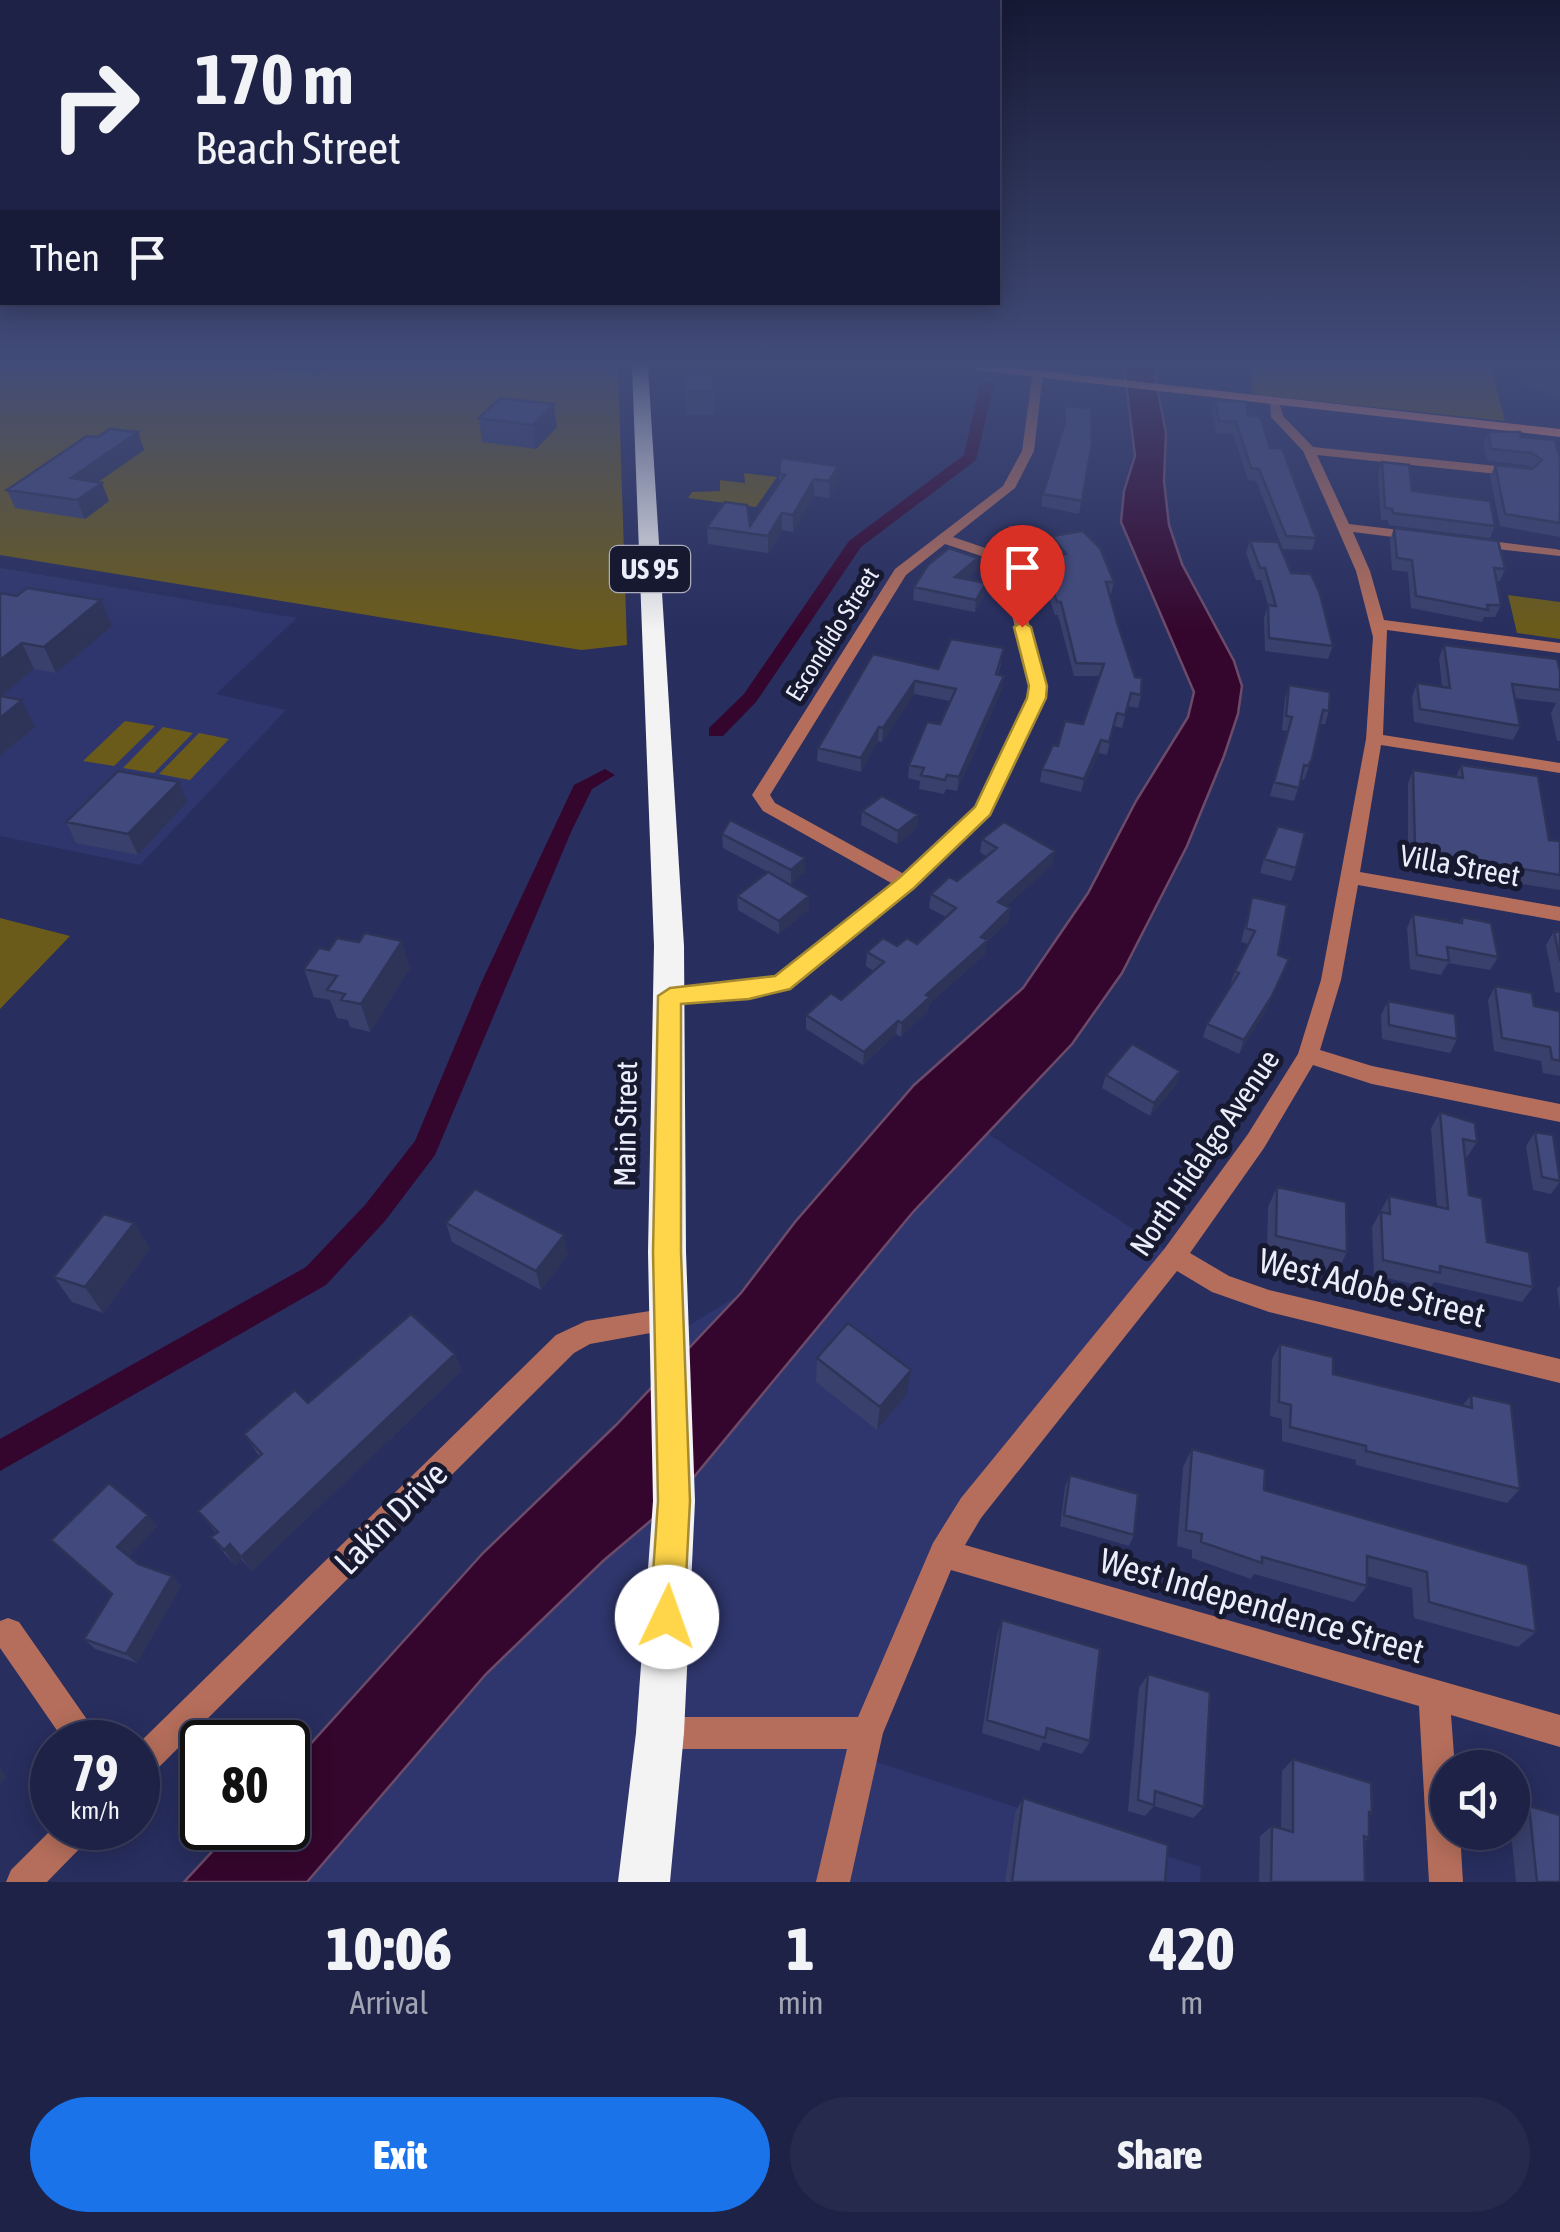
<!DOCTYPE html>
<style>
:root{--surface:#1e2246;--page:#262a4d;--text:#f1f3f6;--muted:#a1a4b3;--line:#3c3f5f;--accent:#1a73e8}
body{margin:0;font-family:"Asap Condensed",sans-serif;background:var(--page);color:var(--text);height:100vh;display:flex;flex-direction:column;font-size:38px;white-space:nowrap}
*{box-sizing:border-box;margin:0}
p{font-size:32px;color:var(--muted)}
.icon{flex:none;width:55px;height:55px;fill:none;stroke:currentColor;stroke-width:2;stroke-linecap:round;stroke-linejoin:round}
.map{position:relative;height:1882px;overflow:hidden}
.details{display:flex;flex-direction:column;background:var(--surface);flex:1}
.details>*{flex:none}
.hud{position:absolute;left:0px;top:0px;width:1000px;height:305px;box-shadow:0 5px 25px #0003,0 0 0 2px var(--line);background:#1e2246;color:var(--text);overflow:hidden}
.fabs{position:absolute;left:1430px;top:1750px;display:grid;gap:20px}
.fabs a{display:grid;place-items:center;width:100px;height:100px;border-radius:50%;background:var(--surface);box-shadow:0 5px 25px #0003,0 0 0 2px var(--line);font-size:50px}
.speed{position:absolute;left:30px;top:1720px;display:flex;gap:20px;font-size:50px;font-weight:700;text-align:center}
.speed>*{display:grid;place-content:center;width:130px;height:130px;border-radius:50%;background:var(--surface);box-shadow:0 5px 25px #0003,0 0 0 2px var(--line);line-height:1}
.speed small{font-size:25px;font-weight:400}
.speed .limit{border:5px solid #111;border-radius:15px;background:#fff;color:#111}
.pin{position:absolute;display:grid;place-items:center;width:85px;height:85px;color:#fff;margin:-102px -42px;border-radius:50% 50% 50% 0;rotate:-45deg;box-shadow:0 0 10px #0007}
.pin .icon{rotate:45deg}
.me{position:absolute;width:110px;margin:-55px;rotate:3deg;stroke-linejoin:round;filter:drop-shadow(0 0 8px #0008)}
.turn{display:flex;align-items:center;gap:35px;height:210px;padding:0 30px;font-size:45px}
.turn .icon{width:130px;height:130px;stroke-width:2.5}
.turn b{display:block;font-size:70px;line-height:85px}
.then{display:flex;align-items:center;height:95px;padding:0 30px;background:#0003;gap:20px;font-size:38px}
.eta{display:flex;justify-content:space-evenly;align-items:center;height:170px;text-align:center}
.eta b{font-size:60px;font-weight:800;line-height:70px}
.cta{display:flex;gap:20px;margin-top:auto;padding:20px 30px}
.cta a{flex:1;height:115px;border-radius:60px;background:var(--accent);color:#fff;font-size:40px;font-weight:800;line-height:115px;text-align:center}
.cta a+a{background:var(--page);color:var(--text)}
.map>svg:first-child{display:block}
.built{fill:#2f366d}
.green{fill:#6b5b1a}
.water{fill:#35062d;stroke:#6c4b6a;stroke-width:2.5}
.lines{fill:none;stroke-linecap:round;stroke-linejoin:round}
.canal{fill:#35062d;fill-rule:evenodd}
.street{fill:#b56e5b;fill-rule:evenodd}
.secondary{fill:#fd8d6f;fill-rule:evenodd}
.highway{fill:#f3f3f3;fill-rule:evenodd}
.wall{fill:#39406c}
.shaded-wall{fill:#2e3458}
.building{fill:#424a7d;stroke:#2e3458;stroke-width:2.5}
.route{fill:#ffd54a;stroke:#a68a30;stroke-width:2.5}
.labels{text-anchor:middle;stroke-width:10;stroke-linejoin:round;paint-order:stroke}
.far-street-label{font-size:25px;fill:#ebedfa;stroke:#16192f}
.shield{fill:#16192f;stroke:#abadbd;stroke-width:2.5}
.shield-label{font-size:28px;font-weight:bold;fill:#ebedfa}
.street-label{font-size:30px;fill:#ebedfa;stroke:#16192f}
.near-street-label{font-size:35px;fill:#ebedfa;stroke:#16192f}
</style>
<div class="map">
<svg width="1560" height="1882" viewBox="0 0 1560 1882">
<rect width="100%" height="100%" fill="#282e5e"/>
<path class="built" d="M0 568 297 618 216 694 286 710 140 865 0 836Z
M914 1085 1174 1256 971 1508 861 1757 1201 1867 1200 1882H307L486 1674 603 1561 674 1501 670 1337 742 1293 795 1222Z"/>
<path class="green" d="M6 367H251L319 375 330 367H618L627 645 581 650 0 555V370Z
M1253 367H1491L1505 421 1252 394Z
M744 473 777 477 756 507 688 498 692 492 720 491V480L745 483Z
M1508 595 1560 602V639L1517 633Z
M125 721 155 726 114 766 83 761Z
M163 727 193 733 154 773 123 768Z
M199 733 229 739 190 780 159 774Z
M0 918 70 936 0 1009Z"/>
<path class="water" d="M1124 367H1159L1155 376 1166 433 1164 481 1169 525 1182 564 1234 661 1242 686 1238 714 1224 756 1187 846 1122 973 1072 1044 913 1212 674 1501 603 1561 486 1674 307 1882H184L234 1828H288V1769L483 1553 616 1425 741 1293 795 1222 914 1085 1023 988 1088 893 1136 801 1188 717 1194 692 1121 522 1124 491 1135 456Z"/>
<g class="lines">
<path class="canal" d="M987 381 994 385 976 460 861 547 756 702 723 736H709V728L744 694 849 541 964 455 980 385Z
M605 769 615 775 592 789 571 832 435 1155 385 1221 326 1285 0 1471V1439L306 1267 365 1205 415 1141 482 981 574 785Z"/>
<path class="street" d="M1033 371 1043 373 1034 451 1015 488 953 537 1000 553 1014 567 1046 686 1044 697 989 814 913 888 789 988 749 998 670 1005 663 1002 660 997 663 992 670 989 776 977 893 884 763 811 752 795 895 569 1003 486 1022 451ZM945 544 990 559 1000 568 1030 686 1028 697 975 807 904 874 775 803 770 795 906 575Z
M1270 398H1278L1283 416 1313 447 1516 468 1522 472 1516 476 1317 455 1349 524 1417 532 1424 536 1417 540 1353 532 1370 571 1384 620 1560 643V653L1387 630 1383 735 1560 763V773L1381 745 1360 872 1560 907V921L1358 885 1341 980 1320 1050 1372 1066 1560 1104V1122L1372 1084 1313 1065 1264 1148 1190 1253 1229 1276 1269 1290 1560 1359V1383L1269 1312 1212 1292 1177 1271 981 1518 965 1545 1560 1715V1747L1451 1715 1455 1768H1448V1832H1460L1463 1882H1429L1419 1706 951 1570 883 1733 850 1882H816L847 1749H660L649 1744 644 1733 649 1722 660 1717H858L933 1543 961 1498 1165 1248 1248 1134 1298 1054 1321 980 1366 739 1373 637 1356 571 1326 502 1303 451 1271 417Z
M1475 539 1555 549 1560 550V556L1470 546V540Z
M669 1308 678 1312 682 1320 678 1328 590 1344 574 1353 149 1777 138 1782V1744L556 1335 586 1321Z
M8 1618 19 1622 95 1731 100 1742H65L0 1648V1621Z
M53 1828H93L88 1840 47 1882H6L11 1870Z"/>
<path class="secondary" d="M971 367H1007L1560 429V437L977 370Z"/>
<path class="highway" d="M632 367H648L684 946 686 1252 695 1501 684 1733 670 1882H618L636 1733 653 1501 648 1252 654 946Z"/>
</g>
<path class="wall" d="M1522 367H1560V400L1520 383 1522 377 1519 376Z
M685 372 714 391 715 414 687 415Z
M1215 400 1248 415 1270 448 1316 538 1312 550 1283 549 1256 481 1248 480 1233 434 1216 433 1212 411Z
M1064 406 1092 443 1079 514 1041 506 1043 494 1063 428Z
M479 418 557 427 536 449 482 442Z
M138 432 144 450 98 482 109 501 85 519 15 508 7 490 98 437Z
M1488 432 1521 437 1560 458V537L1500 526 1490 477 1495 465 1532 468 1527 465 1487 461 1483 444Z
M1382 462 1412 491 1495 526 1490 538 1389 525 1388 520H1381L1378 473Z
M838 466V482L829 498 814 496 793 532 782 530 768 553 708 544 707 527 750 526 779 484V474Z
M1394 528 1505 569 1500 581H1496L1501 605 1495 617H1484L1482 622 1411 608 1408 572 1392 570 1390 540Z
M1052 536 1114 582 1111 594H1110L1117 622 1141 695 1138 708 1128 706 1122 728 1114 726 1107 755 1099 753 1081 792 1040 782 1042 769 1058 746 1083 724 1100 676H1074L1058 615H1055L1043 580 1045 568H1048L1049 555H1055L1051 549Z
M1250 541 1291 573 1333 646 1328 659 1265 651 1264 618 1268 605 1261 580H1256L1246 553Z
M977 570 966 579 984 596 975 612 913 600 914 587Z
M0 593 112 626 56 673 34 669 1 696 35 727 0 756Z
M1444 645 1560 671V741H1557L1551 713 1556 703 1514 698 1520 726 1513 740 1414 722 1412 697 1417 683 1442 687 1439 658Z
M873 654 938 669 1002 661 998 674 1002 689 957 791 946 789 944 794 919 789 920 781 908 778 909 765 940 724 950 701 914 694 882 742 878 741 861 772 817 761 818 748Z
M1289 685 1329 711 1325 724H1320L1312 759 1304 780 1301 779 1294 801 1270 796 1287 731 1282 730 1285 698Z
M1461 765 1549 840 1560 841V890L1430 869V865L1408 862V784L1413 770 1456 777Z
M187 802 138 855 76 843 66 822Z
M862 811 918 815 917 828 897 844 861 825Z
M722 834 805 872 791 884 723 848Z
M982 839 1052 865 1006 906 1010 908 1008 922 987 942 985 954 929 1004 928 1011 901 1037 896 1034 863 1065 806 1029V1015L841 1000 874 971 866 966 867 952 917 944 946 917 929 908 931 894 957 881 987 857 980 852Z
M1264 859 1296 868 1291 881 1260 873Z
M737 896 809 909 779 934 738 910Z
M1252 897 1278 955 1283 972 1266 1010 1239 1054 1203 1037 1207 1024 1231 985H1230L1235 971 1248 944 1241 942Z
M1413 914 1459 922 1462 917 1498 957 1490 970 1448 963 1441 975 1410 969 1407 928Z
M1554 931 1560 932V993L1555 992 1546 945Z
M410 968 370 1032 350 1027 348 1020 337 1018 330 1000 314 997 304 969Z
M1495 986 1534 1006 1560 1011V1076L1543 1073 1541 1061 1494 1051 1488 1000Z
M1388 1001 1457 1039 1450 1053 1382 1039 1381 1015Z
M1180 1071 1176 1085 1150 1116 1102 1088 1106 1075Z
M1440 1112 1477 1142 1467 1157H1465L1469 1195 1487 1242 1533 1287 1522 1302 1434 1282 1430 1288 1374 1275 1372 1227 1389 1196 1437 1207 1431 1128Z
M1535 1132 1560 1176V1182L1551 1194 1533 1190 1526 1146Z
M1277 1187 1347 1252 1337 1272 1267 1255 1268 1207Z
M134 1223 150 1249 103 1313 72 1302 54 1277Z
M446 1223 568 1255 541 1290 452 1242Z
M1560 1285V1310L1557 1289Z
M1280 1344 1333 1374 1462 1406 1471 1395 1520 1489 1507 1503 1356 1465V1460L1282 1441V1419L1270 1416 1272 1359Z
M455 1354 461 1371 252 1571 241 1559 235 1565 223 1552 211 1537 216 1533 198 1511 259 1456 244 1434 308 1403Z
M817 1358 907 1394 877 1430 816 1382Z
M1192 1449 1264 1490 1528 1565 1536 1632 1518 1647 1414 1618 1412 1588 1367 1576V1586L1354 1602 1254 1574 1251 1579 1192 1558V1550L1177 1546 1183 1467Z
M1070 1475 1134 1535 1129 1546 1060 1526 1065 1487Z
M157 1526 129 1556 138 1564 172 1576 181 1586 137 1663 95 1649 84 1639 112 1594 51 1540Z
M1002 1620 1090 1741 1082 1754 1043 1742 1039 1751 982 1733 997 1635Z
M1148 1674 1204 1807 1193 1818 1154 1806 1145 1816 1128 1811 1139 1688Z
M1293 1759 1372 1813 1369 1816V1838L1364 1842 1365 1882H1259L1260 1836 1272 1826 1281 1829 1282 1771Z
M1023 1798 1165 1882H1005L1015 1813Z
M1529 1806 1560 1882H1516L1511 1832 1512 1816Z"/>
<path class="shaded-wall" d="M554 404 557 427 536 449 533 425Z
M138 432 144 450 78 496 71 478Z
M838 466V482L829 498V481Z
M814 479V496L793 532V515Z
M102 483 109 501 85 519 77 500Z
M782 513V530L768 553V536Z
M978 558 977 570 954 590 955 577Z
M986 583 984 596 975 612 976 600Z
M101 600 112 626 56 673 44 647Z
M22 643 34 669 0 697V660Z
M1004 676 1002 689 957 791 959 777Z
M915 681 914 694 882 742 883 728Z
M22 700 35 727 0 756V718Z
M879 727 878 741 861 772V758Z
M1101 740 1099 753 1081 792 1084 779Z
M179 782 187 802 138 855 128 834Z
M918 815 917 828 897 844 898 831Z
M1055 851 1052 865 996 916 998 902Z
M805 858V872L791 884V870Z
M809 896V909L779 934V921Z
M1010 908 1008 922 987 942 985 954 929 1004 928 1011 901 1037 902 1023 926 995Z
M402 941 410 968 370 1032 361 1004Z
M1289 959 1266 1010 1239 1054 1244 1040Z
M898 1021 896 1034 863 1065 864 1052Z
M1180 1071 1176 1085 1150 1116 1154 1103Z
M134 1223 150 1249 103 1313 85 1287Z
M564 1235 568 1255 541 1290 536 1271Z
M455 1354 461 1371 252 1571 241 1557Z
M911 1370 907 1394 877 1430 880 1407Z
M148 1515 157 1526 127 1558 117 1547Z
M230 1544 241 1559 235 1565 224 1550Z
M172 1576 181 1586 137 1663 126 1654Z
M0 1767 7 1778 0 1784Z"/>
<path class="building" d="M712 371 714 391 686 392 685 372Z
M500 398 554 404 533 425 479 418Z
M1215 400 1246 402 1248 415 1260 416 1270 448H1282L1316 538 1286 536 1259 469 1251 468 1236 422 1219 421Z
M1064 406 1091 408 1092 443 1082 501 1043 494 1065 422Z
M110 429 138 432 71 478 102 483 77 500 7 490 87 436 98 437Z
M1488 432H1520L1521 437 1555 440 1560 458V523L1505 514 1495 465 1532 469 1542 460 1532 453 1491 449Z
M781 458 838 466 829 481 814 479 793 515 782 513 768 536 707 527 725 502 747 505 750 526 785 475 779 474Z
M1382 462 1409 465 1412 491 1490 501 1495 526 1393 513 1392 509 1385 508Z
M1394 528 1498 541 1505 569 1494 568 1501 605H1487L1488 610 1416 596 1412 560 1397 558Z
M1083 531 1100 548 1114 582H1106L1117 622 1135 677 1142 678 1141 695 1131 693 1125 715 1117 713 1109 742 1101 740 1084 779 1042 769 1053 745 1058 746 1065 721 1083 724 1104 664 1076 663 1061 602H1057L1045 568H1054L1049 555 1066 554 1052 536Z
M1250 541 1278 542 1291 573 1311 574 1320 594 1333 646 1269 638 1268 605 1276 606 1265 568H1260Z
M949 548 978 558 955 577 986 583 976 600 914 587 928 565Z
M27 588 101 600 44 647 22 643 0 660V593L17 596Z
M951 639 1004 648 996 674 1004 676 959 777 947 775 945 780 921 775 924 768 909 765 927 722 940 724 956 689 915 681 883 728 879 727 861 758 818 748 873 654 938 669Z
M1444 645 1557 659 1560 671V690L1512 684 1520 726 1420 709 1417 683 1450 688Z
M1289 685 1330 692 1329 711 1323 710 1312 759 1308 766 1304 765 1299 788 1274 782 1292 717 1286 716Z
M0 696 22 700 0 718Z
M1461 765 1538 776 1549 840 1560 841V875L1437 855 1436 852 1415 848 1413 770 1463 778Z
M118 771 179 782 128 834 66 822Z
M882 796 918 815 898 831 862 811Z
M730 820 805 858 791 870 722 834Z
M1004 822 1055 851 998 902 1010 908 981 937 988 940 926 995 930 997 902 1023 898 1021 864 1052 806 1015 831 993 841 1000 884 962 867 952 883 938 897 946 907 938 917 944 956 908 931 894 949 877 957 881 997 848 982 839Z
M1278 826 1305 833 1296 868 1264 859Z
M768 872 809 896 779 921 737 896Z
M1252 897 1287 905 1278 955 1289 959 1272 996 1244 1040 1207 1024 1239 973 1235 971 1255 931 1246 928Z
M1413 914 1462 923V917L1491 923 1498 957 1447 947 1449 961 1417 955Z
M1554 931 1560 932V961Z
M365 933 402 941 361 1004 341 1000 345 994 327 990 337 976 304 969 319 948 329 950 337 938 359 942Z
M1495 986 1532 993 1534 1006 1560 1011V1061L1552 1059 1550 1047 1502 1038Z
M1388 1001 1455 1014 1457 1039 1389 1025Z
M1132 1044 1180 1071 1154 1103 1106 1075Z
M1440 1112 1475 1123 1477 1142 1463 1139 1469 1195 1482 1198 1487 1242 1529 1252 1533 1287 1440 1266V1273L1383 1260 1381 1212 1390 1214 1389 1196 1448 1209Z
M1535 1132 1553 1135 1560 1181 1542 1177Z
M1277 1187 1346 1202 1347 1252 1276 1236Z
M475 1189 564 1235 536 1271 446 1223Z
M104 1214 134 1223 85 1287 54 1277Z
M411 1314 455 1354 241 1557 230 1544 224 1550 211 1537 218 1532 198 1511 262 1454 244 1434 295 1390 308 1403Z
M848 1323 911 1370 880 1407 817 1358Z
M1280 1344 1333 1357V1374L1472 1408 1471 1395 1511 1404 1520 1489 1366 1451V1446L1290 1427 1291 1405 1279 1402Z
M1192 1449 1265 1469 1264 1490 1528 1565 1536 1632 1429 1602 1427 1572 1367 1556V1586L1262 1557V1563L1201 1542 1202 1534 1186 1530Z
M1070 1475 1138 1494 1134 1535 1064 1515Z
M109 1483 148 1515 117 1547 138 1564 172 1576 126 1654 84 1639 112 1594 51 1540Z
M1002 1620 1100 1649 1090 1741 1047 1728 1045 1738 987 1720Z
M1148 1674 1210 1692 1204 1807 1155 1791 1154 1805 1138 1800Z
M1293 1759 1371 1783 1372 1813 1369 1812V1838L1364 1836 1365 1882H1271L1272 1826 1293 1832Z
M1023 1798 1168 1845 1165 1882H1012Z
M1529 1806 1560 1815V1882H1537Z"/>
<linearGradient id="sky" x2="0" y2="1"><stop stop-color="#161934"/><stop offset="0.58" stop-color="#424c79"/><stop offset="1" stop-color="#424c79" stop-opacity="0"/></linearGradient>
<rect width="1560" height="630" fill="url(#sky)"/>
<path class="route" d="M1022 622 1031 627 1047 686 1046 698 990 815 914 888 790 989 749 999 681 1004V1252L690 1501 684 1617 679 1629 667 1634 655 1629 650 1617 658 1501 653 1252 658 996 670 988 775 976 899 878 975 807 1027 698 1029 686 1014 627Z"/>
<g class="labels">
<g class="far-street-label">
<text transform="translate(832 634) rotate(-58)" y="9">Escondido Street</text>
</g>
<rect class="shield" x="610" y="546" width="80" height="46" rx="8"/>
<g class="shield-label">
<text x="650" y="579">US 95</text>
</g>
<g class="street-label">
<text transform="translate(1460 866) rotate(10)" y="10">Villa Street</text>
<text transform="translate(626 1124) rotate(-89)" y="10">Main Street</text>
<text transform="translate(1205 1153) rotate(-56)" y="10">North Hidalgo Avenue</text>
</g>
<g class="near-street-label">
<text transform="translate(1372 1288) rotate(14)" y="12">West Adobe Street</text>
<text transform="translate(391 1518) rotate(-45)" y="12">Lakin Drive</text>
<text transform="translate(1262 1606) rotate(16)" y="12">West Independence Street</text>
</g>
</g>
</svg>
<div class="fabs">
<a><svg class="icon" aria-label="sound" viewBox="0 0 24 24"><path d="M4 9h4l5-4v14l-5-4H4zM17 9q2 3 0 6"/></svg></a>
</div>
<div class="speed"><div>79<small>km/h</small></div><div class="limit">80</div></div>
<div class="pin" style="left:1022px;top:627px;background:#d93025"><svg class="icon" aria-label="arrive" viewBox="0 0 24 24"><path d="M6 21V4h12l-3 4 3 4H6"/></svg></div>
<svg class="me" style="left:667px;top:1617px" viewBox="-20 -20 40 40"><circle r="19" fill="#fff"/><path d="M0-13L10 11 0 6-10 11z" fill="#ffd54a"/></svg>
<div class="hud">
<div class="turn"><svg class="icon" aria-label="right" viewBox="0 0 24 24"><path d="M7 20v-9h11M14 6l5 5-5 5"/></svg><div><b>170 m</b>Beach Street</div></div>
<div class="then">Then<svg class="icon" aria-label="arrive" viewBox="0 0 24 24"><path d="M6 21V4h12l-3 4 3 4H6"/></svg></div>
</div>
</div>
<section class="details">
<div class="eta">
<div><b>10:06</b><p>Arrival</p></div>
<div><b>1</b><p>min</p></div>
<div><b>420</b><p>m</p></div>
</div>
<div class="cta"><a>Exit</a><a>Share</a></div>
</section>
